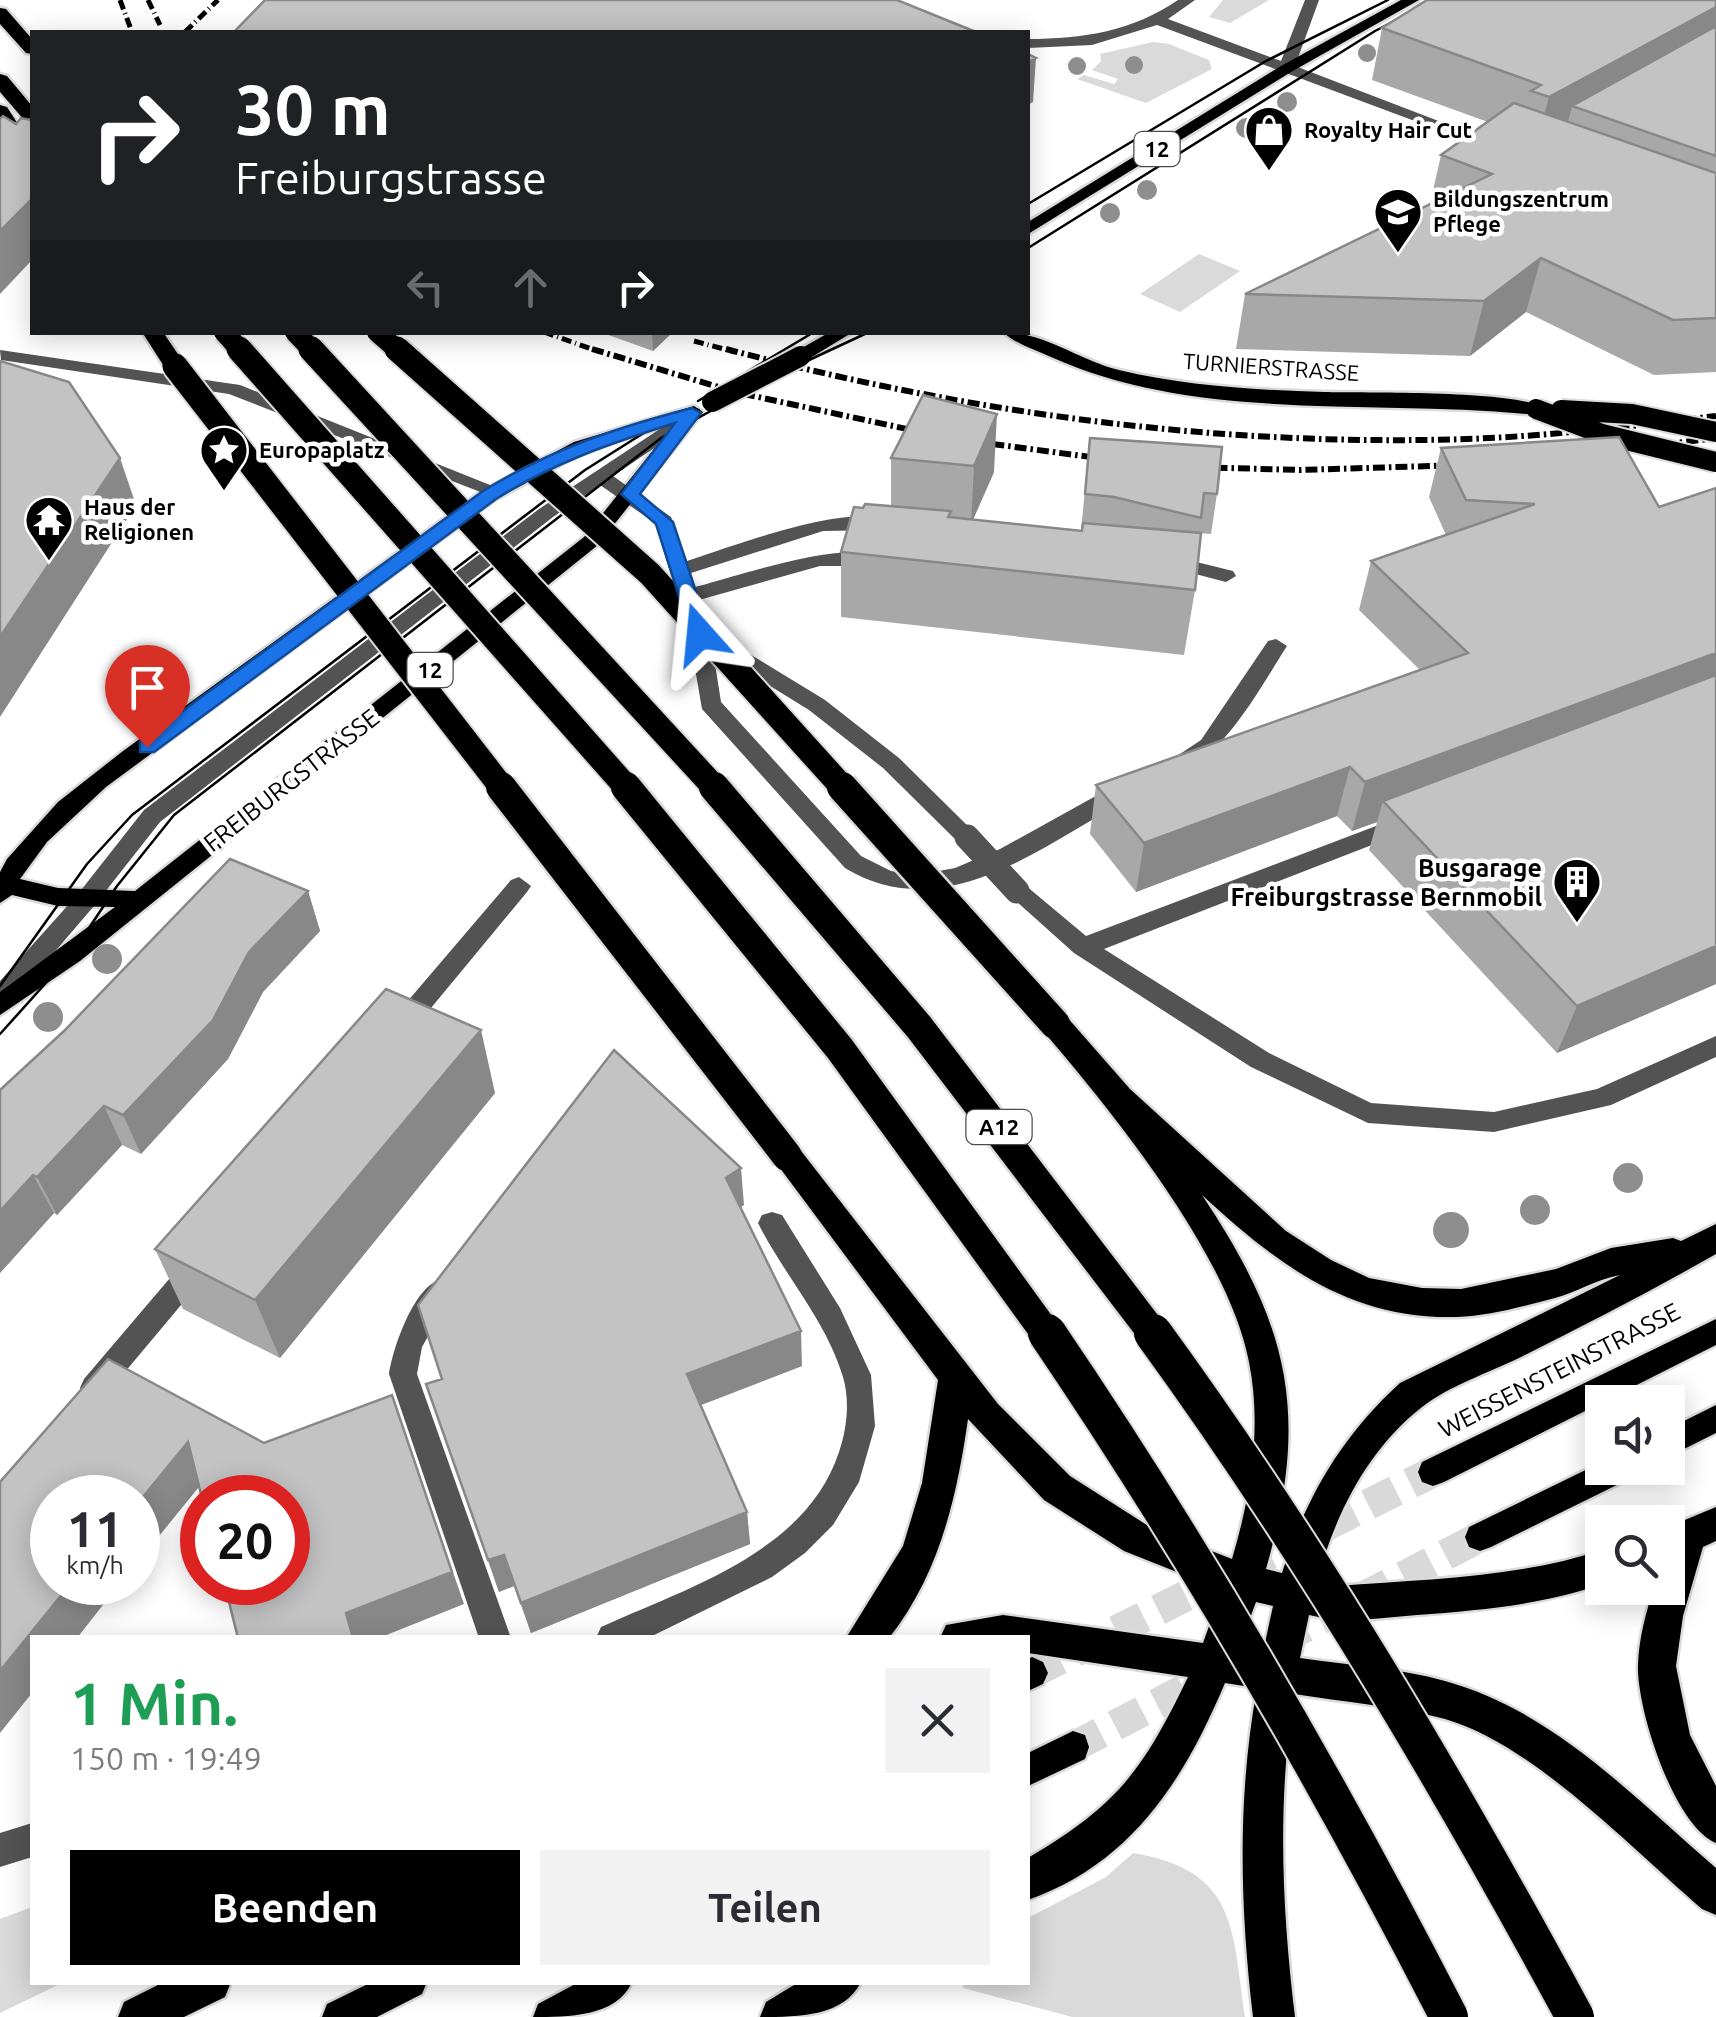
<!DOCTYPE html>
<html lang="de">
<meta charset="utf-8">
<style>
:root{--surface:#fff;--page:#f2f2f3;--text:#2b2b33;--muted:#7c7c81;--accent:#000}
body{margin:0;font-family:Ubuntu,sans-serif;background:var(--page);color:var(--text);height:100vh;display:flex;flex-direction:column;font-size:38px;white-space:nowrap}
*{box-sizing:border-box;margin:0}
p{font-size:32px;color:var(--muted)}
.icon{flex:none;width:55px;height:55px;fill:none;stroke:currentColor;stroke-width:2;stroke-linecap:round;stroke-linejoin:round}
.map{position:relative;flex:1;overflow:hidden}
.side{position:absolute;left:30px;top:1635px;width:1000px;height:350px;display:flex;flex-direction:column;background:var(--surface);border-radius:0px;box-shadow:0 5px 25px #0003}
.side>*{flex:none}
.banner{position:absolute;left:30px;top:30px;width:1000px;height:305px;border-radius:0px;box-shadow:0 5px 25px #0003;background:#202124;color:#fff;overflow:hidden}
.controls{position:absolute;left:1585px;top:1385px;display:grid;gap:20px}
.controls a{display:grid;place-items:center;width:100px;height:100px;border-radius:0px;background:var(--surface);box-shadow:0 5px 25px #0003;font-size:50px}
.speed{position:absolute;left:30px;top:1475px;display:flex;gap:20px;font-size:50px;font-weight:700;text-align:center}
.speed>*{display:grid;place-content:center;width:130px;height:130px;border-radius:50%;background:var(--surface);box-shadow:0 5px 25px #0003;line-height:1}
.speed small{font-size:25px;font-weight:400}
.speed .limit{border:15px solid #d22;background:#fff;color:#111}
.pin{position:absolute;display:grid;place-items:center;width:85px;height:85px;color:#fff;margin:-102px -42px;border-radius:50% 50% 50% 0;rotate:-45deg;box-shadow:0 0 10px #0007}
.pin .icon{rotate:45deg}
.me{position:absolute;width:110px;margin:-55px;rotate:342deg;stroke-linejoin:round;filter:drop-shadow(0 0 8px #0008)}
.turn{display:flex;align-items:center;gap:35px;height:210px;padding:0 40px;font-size:45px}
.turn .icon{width:130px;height:130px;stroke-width:2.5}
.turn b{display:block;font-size:70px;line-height:85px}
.lanes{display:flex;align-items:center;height:95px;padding:0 40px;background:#0003;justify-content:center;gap:50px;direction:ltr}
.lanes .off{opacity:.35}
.round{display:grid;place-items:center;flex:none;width:105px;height:105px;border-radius:0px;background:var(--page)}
.summary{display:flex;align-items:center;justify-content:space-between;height:170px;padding:0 40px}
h1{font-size:60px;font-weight:700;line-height:75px;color:#1e9e55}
.action{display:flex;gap:20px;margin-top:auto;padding:20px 40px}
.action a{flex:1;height:115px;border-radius:0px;background:var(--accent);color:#fff;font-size:40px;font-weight:700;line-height:115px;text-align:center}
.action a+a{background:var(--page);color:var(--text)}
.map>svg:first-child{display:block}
.green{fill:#dadada}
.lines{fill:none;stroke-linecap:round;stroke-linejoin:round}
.major-tunnel{stroke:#d9d9d9;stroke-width:31;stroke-dasharray:31 16;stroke-linecap:butt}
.major-casing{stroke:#dbdbdb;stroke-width:5}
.highway-casing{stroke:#dbdbdb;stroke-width:5}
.minor{fill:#535353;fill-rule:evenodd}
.major{fill:#000;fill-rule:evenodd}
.highway{fill:#000;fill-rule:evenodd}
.tram{stroke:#000;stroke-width:2.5}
.rail-far1{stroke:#000;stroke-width:5;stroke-dasharray:10 4 1 4;stroke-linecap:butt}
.rail{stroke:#000;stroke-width:6;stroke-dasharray:12 4 2.5 4;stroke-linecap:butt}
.major-bridge-casing{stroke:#dbdbdb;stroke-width:24;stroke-linecap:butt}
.highway-bridge-far3-casing{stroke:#dbdbdb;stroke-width:24;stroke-linecap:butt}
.highway-bridge-far2-casing{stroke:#dbdbdb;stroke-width:29;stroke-linecap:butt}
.highway-bridge-far1-casing{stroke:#dbdbdb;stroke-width:35;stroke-linecap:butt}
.highway-bridge-casing{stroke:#dbdbdb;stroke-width:42;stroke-linecap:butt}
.minor-bridge{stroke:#535353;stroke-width:25}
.major-bridge{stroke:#000;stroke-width:20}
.highway-bridge-far3{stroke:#000;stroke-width:20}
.highway-bridge-far2{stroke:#000;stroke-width:25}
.highway-bridge-far1{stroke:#000;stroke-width:30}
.highway-bridge{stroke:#000;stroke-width:38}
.tree{fill:#8e8e8e}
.wall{fill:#a8a8a8}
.shaded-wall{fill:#888}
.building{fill:#c3c3c3;stroke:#888;stroke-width:2.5}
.route{fill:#1a73e8;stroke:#114b97;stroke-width:2.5}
.labels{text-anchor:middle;stroke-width:9;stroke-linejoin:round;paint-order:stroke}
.far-poi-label{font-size:22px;font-weight:bold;fill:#000;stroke:#fff;text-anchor:start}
.shield{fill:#fff;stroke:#4c4c4c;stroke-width:2.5}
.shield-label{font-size:22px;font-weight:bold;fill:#000}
.far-street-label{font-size:22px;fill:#000;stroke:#fff}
.street-label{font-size:25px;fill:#000;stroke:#fff}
.poi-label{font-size:25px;font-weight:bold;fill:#000;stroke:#fff;text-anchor:end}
</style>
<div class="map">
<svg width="1716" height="2017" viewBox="0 0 1716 2017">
<rect width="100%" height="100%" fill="#fff"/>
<path class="green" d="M1223 0H1269L1230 23 1209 17Z
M1153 42 1169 44 1209 60 1212 69 1146 103 1077 79 1084 75 1114 84 1118 79 1092 70 1101 61 1100 54Z
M1199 254 1240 271 1180 312 1140 294Z
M1133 1853C1239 1870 1232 1932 1245 2017H1072L963 1988V1983L1028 1982V1918L1106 1877Z
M32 1907V1982L62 1983 0 2013V1919Z"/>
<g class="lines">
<path class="major-tunnel" d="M1278 1641 1480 1537
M1032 1673 1433 1472
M1073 1747 1211 1676"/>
<g class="major-casing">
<path id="major" d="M1401 0H1419L1291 72 1028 234V222L1281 66Z
M830 332H853L807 360H795V352Z
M1003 332C1044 332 1079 360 1119 370 1186 386 1256 390 1325 392 1363 393 1524 390 1545 409L1536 415C1377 398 1200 424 1051 357 1035 350 1016 344 1003 332Z
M694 406 703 412 598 545 80 961 0 1015V992L115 907 58 906 12 895 0 903V872L7 859 58 802 123 751 482 491 574 442ZM674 424 584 537 135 891 58 888 20 879 47 842 106 787 496 499 588 450Z
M1716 1319V1345L1444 1482 1433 1486 1422 1482 1418 1472 1422 1462Z
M1716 1405V1433L1668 1457V1429Z
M1602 1462V1468H1635L1631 1478 1491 1547 1480 1551 1469 1547 1465 1537 1469 1527Z
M1032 1657 1043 1662 1048 1673 1043 1684 1028 1691V1659Z
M1073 1731 1085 1735 1089 1747 1085 1759 1028 1786V1753Z
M372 1982H427L422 1994 377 2017H322L327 2004Z
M579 1982H632C617 2017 567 2017 533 2017L538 2004Z"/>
</g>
<g class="highway-casing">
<path id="highway" d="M0 8 6 9 32 39V54L26 53 0 24Z
M0 74 7 76 32 106V123L25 121 0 92Z
M0 105 7 107 32 146V166L25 164 0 126Z
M142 332H163L186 366 183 371H167Z
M1055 1012 1066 1016 1130 1089 1286 1231 1331 1260 1369 1278 1422 1288 1461 1289 1556 1269 1611 1248 1673 1238 1681 1241 1716 1224V1254C1651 1291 1585 1325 1519 1358 1488 1373 1449 1386 1422 1407 1367 1450 1335 1515 1317 1581L1337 1586C1426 1579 1517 1578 1602 1550V1584C1542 1605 1481 1610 1417 1615 1380 1618 1345 1624 1309 1615L1300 1658C1348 1665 1399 1668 1445 1681 1554 1711 1633 1797 1716 1868V1915L1702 1909C1632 1849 1533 1744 1445 1719 1397 1706 1343 1702 1294 1694 1277 1802 1282 1909 1295 2017H1253C1240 1907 1237 1798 1257 1688L1225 1683C1184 1780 1132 1863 1028 1900V1858C1118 1805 1143 1770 1188 1677L1028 1653V1638H940L946 1625 1003 1615 1203 1643 1222 1590 1124 1551 1044 1500 968 1419C957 1497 939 1575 889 1638H846L903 1546 922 1483 938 1380 771 1156 776 1147 787 1143 798 1147 998 1404 1070 1476 1150 1527 1232 1559C1251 1495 1262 1428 1249 1362 1229 1256 1114 1114 1044 1032L1040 1024 1044 1016ZM1202 1195C1277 1264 1349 1320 1457 1317 1488 1316 1524 1306 1555 1298 1577 1292 1597 1279 1620 1275L1400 1383C1341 1437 1306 1497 1282 1573L1266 1569C1310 1414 1290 1327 1202 1195ZM1256 1602 1273 1606 1263 1652 1239 1648Z
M1716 1507V1541L1703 1547 1683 1616 1676 1666 1690 1735 1716 1786V1843C1674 1826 1636 1708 1638 1664 1639 1638 1646 1612 1654 1588H1668V1527Z
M164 1982H231L225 1997 184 2017H118L124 2002Z
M799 1982H861C844 2017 797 2017 760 2017L766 2002Z"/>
</g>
<path class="minor" d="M1178 0H1195L1168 19 1281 61 1305 0H1319L1295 66 1509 148 1495 151 1157 25 1092 45 1028 48V39C1083 39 1133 31 1178 0Z
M0 350 240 385 505 491 495 497 488 495 229 394 1 360Z
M693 407 700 409V417L613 476 671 517 687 561C725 549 861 497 891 524L881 530 823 531 691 573 695 587C731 578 856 535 883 560L873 566H820L699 600 711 639H725L825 700 899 758 979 837 967 845 959 843 883 768 809 710 713 651 721 702 861 856 891 871 917 875 955 868 1000 849 1112 787H1128L1131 793 1128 799C1042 846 944 928 845 868L702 709 689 634 655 523 600 485 553 517 160 822 94 906 9 1005 0 1007V981L78 894 144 810 539 509Z
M1168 555 1233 571 1236 576 1226 582 1161 565V557Z
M1276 639 1287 646C1267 676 1214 777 1174 765L1171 760 1201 740 1268 641Z
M1405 815 1413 817 1417 823 1413 829 1104 949 1269 1053 1371 1103 1494 1112 1597 1089 1716 1036V1057L1611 1105 1494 1132 1368 1123 1251 1067 1074 953 1005 891 1017 882 1025 885 1086 936Z
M519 877 531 886 527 892 407 1037H389L385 1030 389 1023 511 880Z
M772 1212 782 1215 840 1308 871 1375 875 1426 859 1482 833 1525 805 1553 772 1577 648 1638H596L601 1627C689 1587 806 1552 839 1452 847 1428 850 1401 843 1377 826 1320 784 1275 758 1223L762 1215Z
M197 1254 207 1258 211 1266 207 1274 104 1397 94 1401 84 1397 80 1388 84 1379 187 1258Z
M439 1280 449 1284 453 1292 422 1347 417 1374 511 1638H479L389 1374C393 1348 413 1289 439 1280Z
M32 1823V1857L0 1867V1833Z"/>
<use href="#major" class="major"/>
<use href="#highway" class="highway"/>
<path class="tram" d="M1028 204 1266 61 1388 0
M1028 248 1375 31 1435 0
M698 401 814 332
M0 986 87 864 132 815 585 470 650 429
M0 1034 71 955 117 886 174 815 661 438 777 375 869 332"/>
<path class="rail-far1" d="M120 0 132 32
M148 0 160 25
M185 32 218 0
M544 332 600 352
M694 341 735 352"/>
<path class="rail" d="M592 349 735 392 930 434
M726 349C968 413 1216 447 1467 439 1550 436 1633 426 1716 416
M970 441 1113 460
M1597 453 1716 438
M1193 467 1300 470 1463 465"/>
<g class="major-bridge-casing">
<path id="major-bridge" d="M712 402 801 356
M1536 409 1602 434 1716 462
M1561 410 1632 414 1716 432"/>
</g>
<g class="highway-bridge-far3-casing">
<path id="highway-bridge-far3" d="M224 332 242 352
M295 332 314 352
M377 332 400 352"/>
</g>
<g class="highway-bridge-far2-casing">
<path id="highway-bridge-far2" d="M239 349 628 789
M311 349 716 789
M397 349 650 574 844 789
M175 366 503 789"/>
</g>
<g class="highway-bridge-far1-casing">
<path id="highway-bridge-far1" d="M501 787 787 1156
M626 787 840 1049 1048 1336
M714 787 919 1027 1155 1336
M842 787 1055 1024"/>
</g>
<g class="highway-bridge-casing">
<path id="highway-bridge" d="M1047 1333C1196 1553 1328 1781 1449 2017
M1153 1333C1311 1550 1448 1782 1575 2017"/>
</g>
<path class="minor-bridge" d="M967 837 1017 891"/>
<use href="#major-bridge" class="major-bridge"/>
<use href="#highway-bridge-far3" class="highway-bridge-far3"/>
<use href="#highway-bridge-far2" class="highway-bridge-far2"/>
<use href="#highway-bridge-far1" class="highway-bridge-far1"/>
<use href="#highway-bridge" class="highway-bridge"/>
</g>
<g class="tree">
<circle cx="1367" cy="53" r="9"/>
<circle cx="1134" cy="65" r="9"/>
<circle cx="1077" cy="66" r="9"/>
<circle cx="1287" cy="102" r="10"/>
<circle cx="1246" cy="128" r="10"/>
<circle cx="1147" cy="190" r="10"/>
<circle cx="1110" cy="213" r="10"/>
<circle cx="107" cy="959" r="15"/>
<circle cx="48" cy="1017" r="15"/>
<circle cx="1628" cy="1178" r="15"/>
<circle cx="1535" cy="1210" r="15"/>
<circle cx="1451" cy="1230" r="18"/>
</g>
<path class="wall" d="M1716 0V372L1654 375 1526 312 1470 356 1236 349 1245 294 1430 204 1441 155 1488 122 1372 80 1382 28Z
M600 332H673L653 351Z
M923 395 994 472 973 520 1081 531 1090 438 1217 494 1211 534 1199 533 1195 590 1184 655 841 617V552L863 508 891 506V458Z
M1441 448 1659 507 1716 488V984L1557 1053 1369 850 1377 822 1352 831 1337 816 1136 892 1090 834 1096 785 1420 670 1359 610 1371 561 1446 535 1429 497Z
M308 891 320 931 263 992 228 1059 141 1154 122 1145 57 1215 54 1213 0 1273V1090Z
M495 1093 280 1358 183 1309 155 1249Z
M744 1205 740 1207 802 1366 700 1405 747 1512 750 1544 531 1633 514 1586 499 1592 426 1384 441 1379Z"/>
<path class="shaded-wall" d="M1716 7V44L1572 106 1565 133 1535 150 1549 97Z
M1036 58 1033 102 1028 105V62Z
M32 198V260L0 294V231Z
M1541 258 1526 312 1470 356 1484 301Z
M652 332H673L653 351Z
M997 414 994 472 971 524 974 466Z
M120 458 136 505 0 717V637Z
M1716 653V695L1383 801 1377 822 1352 831 1365 782Z
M1350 767 1337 816 1136 892 1144 843Z
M308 891 320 931 263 992 228 1059 141 1154 123 1115 249 952Z
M1716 946V984L1557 1053 1577 1006Z
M481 1030 495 1093 280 1358 255 1300Z
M104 1106 122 1145 57 1215 37 1177Z
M741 1168 744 1205 729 1215 726 1178Z
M33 1175 54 1213 0 1273V1211Z
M801 1331 802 1366 691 1409 687 1374Z
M392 1395 464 1604 379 1638H353L346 1613Z
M188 1442 207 1477 138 1562V1503Z
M747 1512 750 1544 531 1633 521 1603Z
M504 1555 514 1586 499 1592 488 1560Z
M72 1582H121L77 1638H32V1693L0 1733V1671Z"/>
<path class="building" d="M265 0H897L976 32H234Z
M1427 0H1716V7L1549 97 1531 91 1541 85 1382 28Z
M1716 26V156L1572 106Z
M1028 54 1036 58 1028 62Z
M1514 103 1716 173V318L1673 320 1541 258 1484 301 1245 294 1492 174 1441 155Z
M3 116 16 124 21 118 32 120V199L0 231V119Z
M0 361 69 382 120 458 0 637Z
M923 395 997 414 974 466 891 458Z
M1619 437 1659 507 1716 488V653L1365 782 1350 767 1144 843 1096 785 1468 653 1371 561 1535 504 1466 500 1441 448Z
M1090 438 1222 447 1217 494 1204 493 1201 518 1114 497 1085 494Z
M865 504 951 511 948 517 1082 531 1083 523 1201 533 1195 590 841 552 854 507 863 508Z
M1716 675V946L1577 1006 1383 801Z
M230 859 308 891 249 952 213 1020 123 1115 104 1106 37 1177 33 1175 0 1211V1090L64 1031Z
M386 989 481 1030 255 1300 155 1249Z
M614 1050 741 1168 726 1178 801 1331 687 1374 747 1512 521 1603 504 1555 488 1560 426 1384 442 1379 418 1305Z
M108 1359 264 1443 392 1395 452 1572 346 1613 353 1638H238L224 1582H288V1498H202L188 1442 138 1503V1498H52V1582H72L0 1671V1482Z"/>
<path class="route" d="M692 408 701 413 640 494 673 522 710 634 707 638H693L691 634 656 524 621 494 675 423C611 443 553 463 496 499L154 752H140V742L483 491C549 450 618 427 692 408Z"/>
<defs>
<g id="shop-pin" transform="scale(2.5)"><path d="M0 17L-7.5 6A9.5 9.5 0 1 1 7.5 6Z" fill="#000" stroke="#fff"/><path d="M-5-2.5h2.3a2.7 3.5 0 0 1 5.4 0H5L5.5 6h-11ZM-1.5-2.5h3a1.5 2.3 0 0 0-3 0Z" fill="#fff"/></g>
<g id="school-pin" transform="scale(2.5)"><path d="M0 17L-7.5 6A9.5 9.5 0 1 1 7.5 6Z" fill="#000" stroke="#fff"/><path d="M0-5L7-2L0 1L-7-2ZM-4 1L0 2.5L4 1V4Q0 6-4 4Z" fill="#fff"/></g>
<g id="sight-pin" transform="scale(2.5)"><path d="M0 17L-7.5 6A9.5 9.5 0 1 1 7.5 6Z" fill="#000" stroke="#fff"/><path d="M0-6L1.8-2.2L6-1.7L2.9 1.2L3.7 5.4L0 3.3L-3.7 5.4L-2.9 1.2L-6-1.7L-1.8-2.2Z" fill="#fff"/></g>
<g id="temple-pin" transform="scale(2.5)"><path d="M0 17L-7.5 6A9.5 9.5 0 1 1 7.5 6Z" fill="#000" stroke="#fff"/><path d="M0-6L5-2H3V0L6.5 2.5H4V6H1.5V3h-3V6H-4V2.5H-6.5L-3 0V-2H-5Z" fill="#fff"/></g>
<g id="building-pin" transform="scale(2.5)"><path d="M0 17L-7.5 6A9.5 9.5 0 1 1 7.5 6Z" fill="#000" stroke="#fff"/><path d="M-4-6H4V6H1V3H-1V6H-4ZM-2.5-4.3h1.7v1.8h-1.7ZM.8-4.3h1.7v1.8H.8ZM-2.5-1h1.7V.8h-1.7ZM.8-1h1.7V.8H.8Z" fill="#fff"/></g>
</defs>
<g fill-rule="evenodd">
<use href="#shop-pin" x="1269" y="130"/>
<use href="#school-pin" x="1398" y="212"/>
<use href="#sight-pin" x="224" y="450"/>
<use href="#temple-pin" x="49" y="520"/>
<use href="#building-pin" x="1577" y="882"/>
</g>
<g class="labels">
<g class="far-poi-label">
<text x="1304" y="138">Royalty Hair Cut</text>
<text x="1433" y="207">Bildungszentrum<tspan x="1433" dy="25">Pflege</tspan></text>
<text x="259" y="458">Europaplatz</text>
<text x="84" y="515">Haus der<tspan x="84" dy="25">Religionen</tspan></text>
</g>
<g class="shield">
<rect x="1134.5" y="132" width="45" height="34" rx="8"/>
<rect x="407.5" y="653" width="45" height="34" rx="8"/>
<rect x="966.5" y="1110" width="65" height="34" rx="8"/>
</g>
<g class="shield-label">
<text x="1157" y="157">12</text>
<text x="430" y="678">12</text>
<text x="999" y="1135">A12</text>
</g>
<g class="far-street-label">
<text transform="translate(1271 367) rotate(4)" y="8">TURNIERSTRASSE</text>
</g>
<g class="street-label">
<text transform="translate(291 780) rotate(-38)" y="9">FREIBURGSTRASSE</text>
<text transform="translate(1559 1370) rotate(-27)" y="9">WEISSENSTEINSTRASSE</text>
</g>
<g class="poi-label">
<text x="1542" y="877">Busgarage<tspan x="1542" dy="29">Freiburgstrasse Bernmobil</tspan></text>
</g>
</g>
</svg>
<div class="controls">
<a><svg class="icon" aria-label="sound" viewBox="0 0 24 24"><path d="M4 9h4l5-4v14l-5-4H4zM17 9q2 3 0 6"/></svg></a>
<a><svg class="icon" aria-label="search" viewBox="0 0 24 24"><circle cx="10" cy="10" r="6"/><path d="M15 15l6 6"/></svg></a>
</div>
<div class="speed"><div>11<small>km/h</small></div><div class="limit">20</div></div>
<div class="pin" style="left:147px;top:747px;background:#d93025"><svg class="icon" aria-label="arrive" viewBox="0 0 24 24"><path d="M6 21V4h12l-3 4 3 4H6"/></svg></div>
<svg class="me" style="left:700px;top:634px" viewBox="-20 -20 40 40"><path d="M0-17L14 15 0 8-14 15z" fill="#1a73e8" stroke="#fff" stroke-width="4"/></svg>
<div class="banner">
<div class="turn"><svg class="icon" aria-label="right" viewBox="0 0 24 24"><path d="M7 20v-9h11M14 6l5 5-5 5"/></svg><div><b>30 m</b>Freiburgstrasse</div></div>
<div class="lanes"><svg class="icon off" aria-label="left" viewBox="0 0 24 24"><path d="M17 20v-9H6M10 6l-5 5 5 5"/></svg><svg class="icon off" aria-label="ahead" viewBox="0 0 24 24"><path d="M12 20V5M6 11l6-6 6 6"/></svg><svg class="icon" aria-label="right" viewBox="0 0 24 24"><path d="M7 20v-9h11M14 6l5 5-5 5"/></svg></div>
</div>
<section class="side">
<div class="summary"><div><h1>1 Min.</h1><p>150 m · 19:49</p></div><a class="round"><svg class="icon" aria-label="close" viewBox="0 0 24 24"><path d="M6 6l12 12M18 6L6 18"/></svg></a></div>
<div class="action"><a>Beenden</a><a>Teilen</a></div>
</section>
</div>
